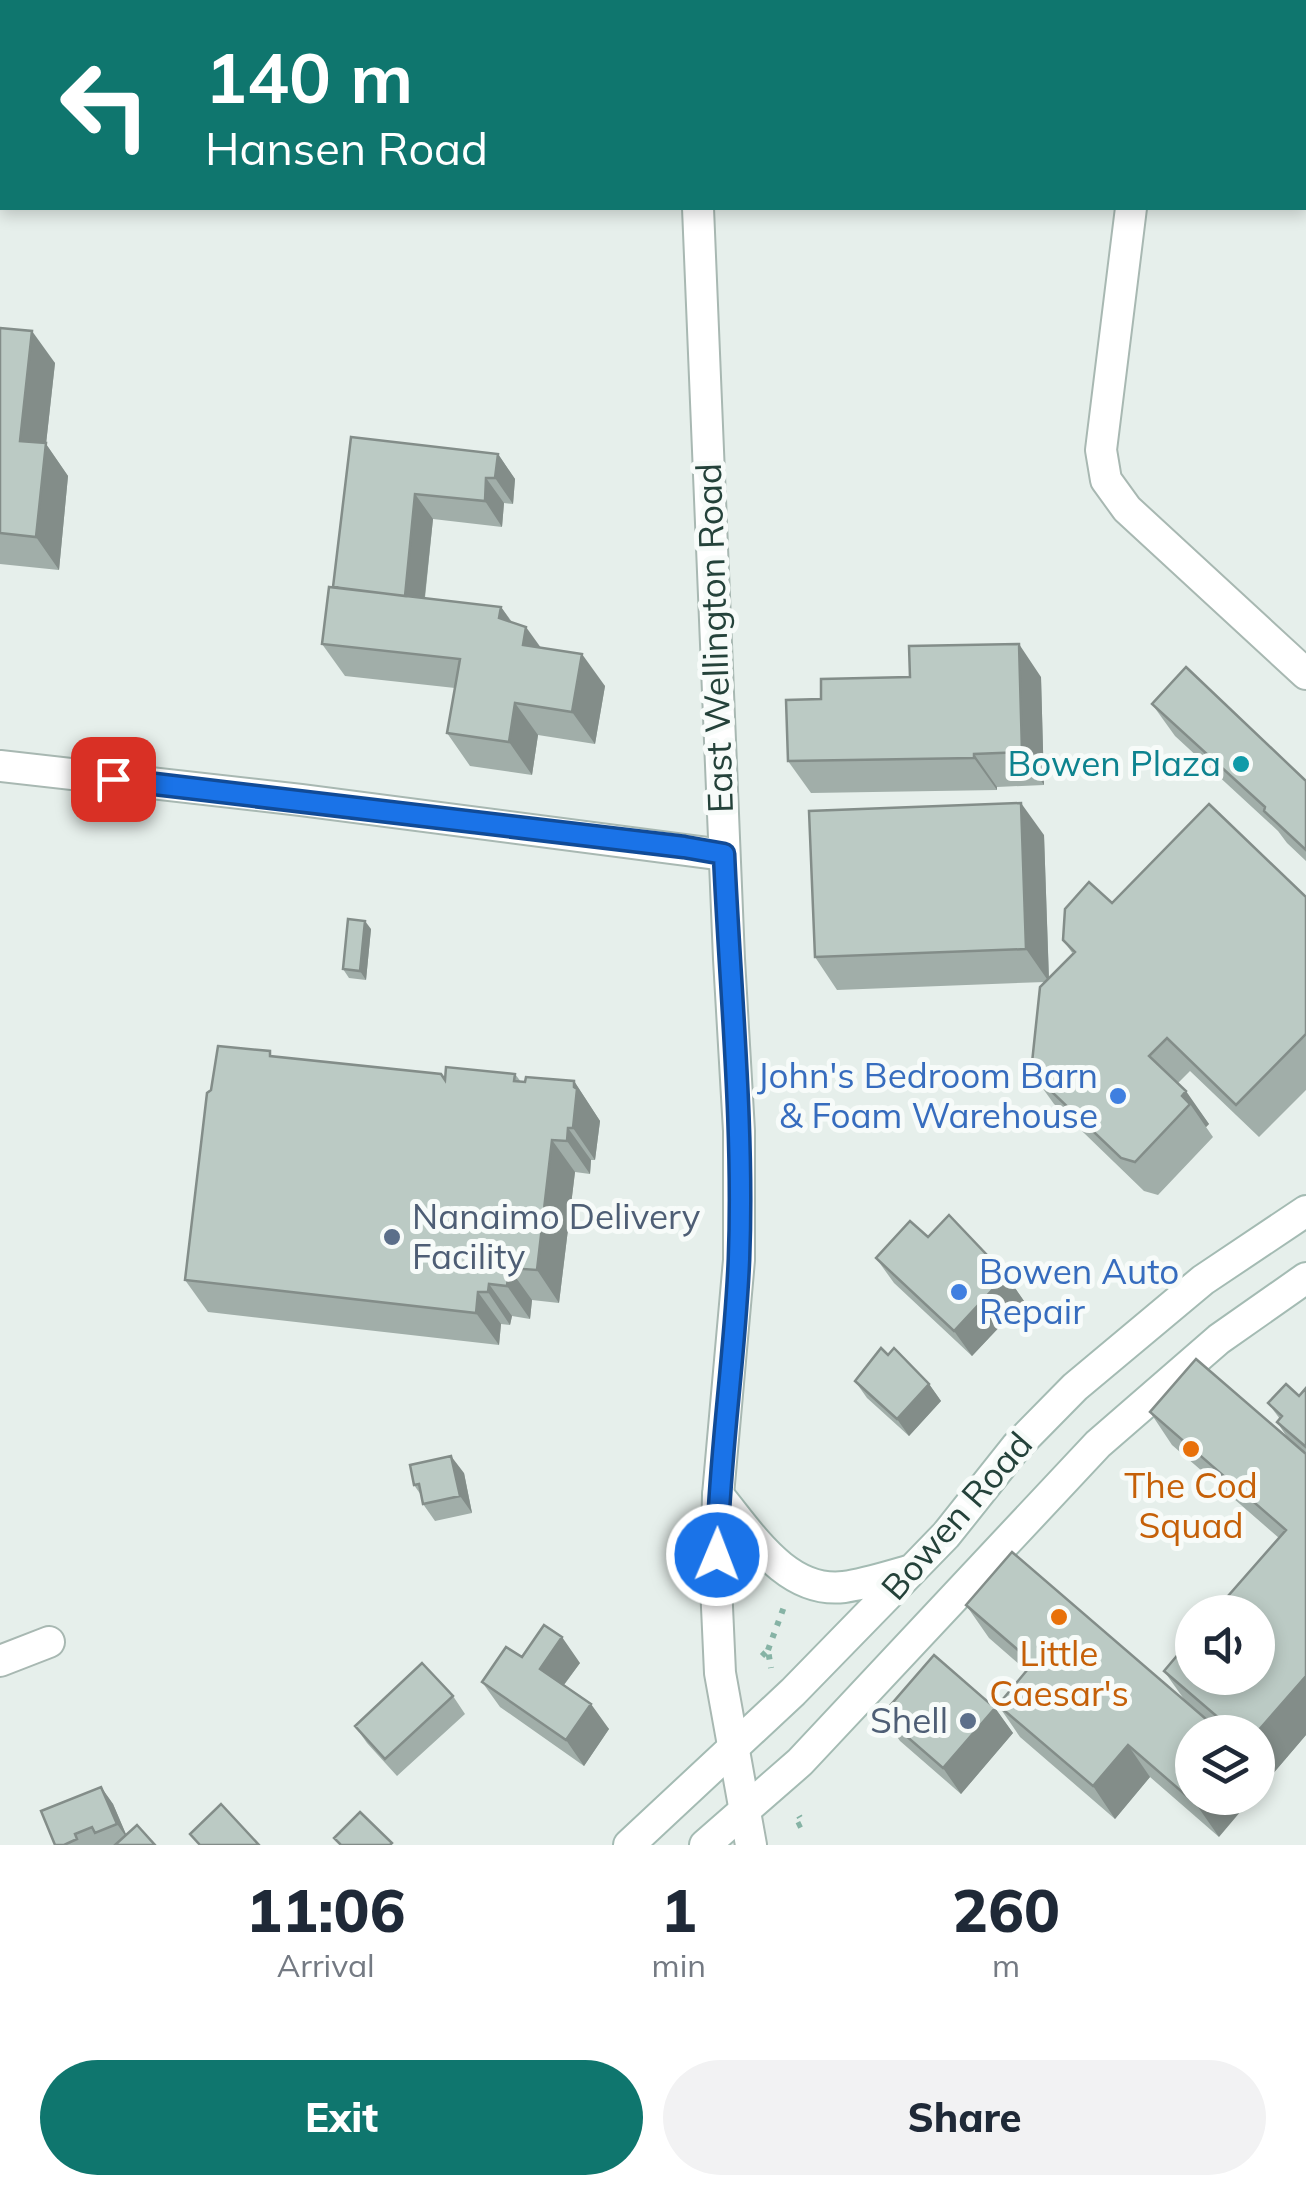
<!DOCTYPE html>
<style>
:root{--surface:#fff;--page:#f2f2f3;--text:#1f2937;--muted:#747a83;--accent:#0f766e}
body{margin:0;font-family:Mulish,sans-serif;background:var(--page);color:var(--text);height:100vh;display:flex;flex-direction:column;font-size:38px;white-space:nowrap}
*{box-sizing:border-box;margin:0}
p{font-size:32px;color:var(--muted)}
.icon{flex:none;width:55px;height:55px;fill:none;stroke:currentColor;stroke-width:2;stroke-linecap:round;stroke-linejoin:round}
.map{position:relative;height:1845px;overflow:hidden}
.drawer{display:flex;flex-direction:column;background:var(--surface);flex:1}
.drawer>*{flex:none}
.top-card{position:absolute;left:0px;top:0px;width:1308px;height:210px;box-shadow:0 5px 15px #0003;background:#0f766e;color:#fff;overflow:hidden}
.buttons{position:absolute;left:1175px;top:1595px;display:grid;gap:20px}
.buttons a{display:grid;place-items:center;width:100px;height:100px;border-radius:50%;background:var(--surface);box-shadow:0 5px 15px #0003;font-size:50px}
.pin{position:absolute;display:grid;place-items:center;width:85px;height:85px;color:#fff;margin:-42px;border-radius:20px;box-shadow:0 5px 15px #0006}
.me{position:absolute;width:110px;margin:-55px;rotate:1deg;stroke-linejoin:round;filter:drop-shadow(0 0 8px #0008)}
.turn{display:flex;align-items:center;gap:35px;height:210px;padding:0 40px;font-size:45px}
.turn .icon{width:130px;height:130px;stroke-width:2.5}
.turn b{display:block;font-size:70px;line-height:85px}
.eta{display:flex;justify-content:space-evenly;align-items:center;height:170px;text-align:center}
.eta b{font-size:60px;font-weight:800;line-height:70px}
.primary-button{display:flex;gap:20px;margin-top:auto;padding:20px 40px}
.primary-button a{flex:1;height:115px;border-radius:60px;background:var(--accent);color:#fff;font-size:40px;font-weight:800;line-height:115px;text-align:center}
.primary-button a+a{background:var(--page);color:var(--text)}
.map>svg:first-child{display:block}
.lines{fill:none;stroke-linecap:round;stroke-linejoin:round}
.minor-casing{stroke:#a8b8b2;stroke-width:34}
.tertiary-casing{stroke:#a8b8b2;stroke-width:34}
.secondary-casing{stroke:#a4bbb3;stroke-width:34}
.path{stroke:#86b3a5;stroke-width:6;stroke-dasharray:5 8;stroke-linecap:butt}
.minor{stroke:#fff;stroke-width:30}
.tertiary{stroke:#fff;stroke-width:30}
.secondary{stroke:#fff;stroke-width:30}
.wall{fill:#a1aea9}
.shaded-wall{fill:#838d89}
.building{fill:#bbcac4;stroke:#838d89;stroke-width:2.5}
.route-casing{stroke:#114b97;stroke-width:25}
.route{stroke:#1a73e8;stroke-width:18}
.culture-dot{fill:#0f9aa8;stroke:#f7fbf9;stroke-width:4}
.shop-dot{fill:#3f7fe0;stroke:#f7fbf9;stroke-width:4}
.service-dot{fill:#5c6f8a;stroke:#f7fbf9;stroke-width:4}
.food-dot{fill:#e8710a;stroke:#f7fbf9;stroke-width:4}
.labels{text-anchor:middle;stroke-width:10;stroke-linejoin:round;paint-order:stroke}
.street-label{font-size:35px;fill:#24423a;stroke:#f7fbf9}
.culture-label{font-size:35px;fill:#0d838f;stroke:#f7fbf9;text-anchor:end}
.shop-label{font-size:35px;fill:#366cbe;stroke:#f7fbf9;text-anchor:end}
.service-label{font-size:35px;fill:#4e5e75;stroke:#f7fbf9;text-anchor:start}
.food-label{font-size:35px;fill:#c56008;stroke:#f7fbf9}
</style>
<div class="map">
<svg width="1306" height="1845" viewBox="0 0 1306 1845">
<rect width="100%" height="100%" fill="#e6efeb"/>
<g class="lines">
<g class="minor-casing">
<path id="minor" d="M359 0 381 2
M1155 2V0
M1131 208 1101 450 1106 480 1127 509 1306 674
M0 766 301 800 724 855
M0 1661 49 1642"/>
</g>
<g class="tertiary-casing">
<path id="tertiary" d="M692 0V2
M1305 98H1306
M698 208 729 959 739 1131V1260L718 1495 716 1585 720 1673 751 1845"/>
</g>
<g class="secondary-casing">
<path id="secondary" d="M718 1495C750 1533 786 1594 844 1587 866 1584 890 1576 912 1570
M629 1845 793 1692 912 1570 946 1535 1016 1447 1075 1387 1203 1280 1306 1211
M705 1845 800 1762 1098 1444 1219 1339 1306 1278"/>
</g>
<path class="path" d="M768 1650 785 1604
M762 1656 768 1650 771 1668
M797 1826 803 1823 799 1816"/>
<use href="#minor" class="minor"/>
<use href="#tertiary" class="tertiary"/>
<use href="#secondary" class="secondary"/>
</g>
<path class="wall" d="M0 328 55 363 46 444 68 476 59 570 0 564Z
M351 437 498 454 515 479 513 504 504 503 502 527 433 519 425 598 501 607 512 622 541 648 605 686 595 744 538 735 532 775 470 766 447 733 455 688 345 676 322 644 333 587Z
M1041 677 1044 785 997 787V790L811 793 788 761 821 699Z
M1152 704 1306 781V861L1287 843 1278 831 1175 736Z
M1044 835 1049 978 1073 954 1063 940 1112 903 1306 897V1090L1259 1137 1190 1071 1178 1083 1209 1124 1206 1127 1213 1137 1158 1195 1144 1191 1054 1104 1031 1072 1045 982 837 990 815 957Z
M371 929 366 980 349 978 343 969Z
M274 1057 445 1080 515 1074 521 1082 574 1081 600 1121 595 1160H591L590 1174 575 1172 559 1303 532 1300 530 1319 512 1316 510 1325 501 1324 499 1345 208 1312 185 1280Z
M928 1237 1006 1275 1024 1301 972 1356 894 1283 876 1258Z
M855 1381 929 1384 941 1401 909 1436 867 1398Z
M1306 1388V1735L1271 1776 1258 1765V1732H1192L1219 1837 1150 1777 1115 1819 1020 1737 998 1705 1027 1671 989 1638 966 1605 1186 1702 1164 1671 1279 1538 1172 1445 1150 1412 1289 1440 1277 1422 1280 1419 1268 1403 1299 1396Z
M464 1473 472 1513 435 1521 423 1504 421 1495 414 1485Z
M522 1657 580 1663 564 1685 609 1729 584 1766 500 1707 482 1682Z
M453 1696 465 1714 397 1776 367 1743 355 1726Z
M995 1708 1013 1733 961 1794 900 1741 882 1715Z
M101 1787 113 1804 126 1835 155 1845H55Z"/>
<path class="shaded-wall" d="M32 331 55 363 46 444 68 476 59 570 36 537 20 441Z
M498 454 515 479 513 504 495 478Z
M486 478 504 503 502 527 485 501Z
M415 494 433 519 422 622 405 596Z
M501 607 523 639 499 618Z
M526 627 549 659 523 645Z
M1019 644 1041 677 1044 785 1022 752Z
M582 654 605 686 595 744 572 712Z
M515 703 538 735 532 775 509 742Z
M974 754 997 787V790L974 758Z
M1021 803 1044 835 1049 982 1026 949Z
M365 921 371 929 366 980 360 971Z
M574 1081 600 1121 595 1160 573 1128Z
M1186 1091 1209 1124 1206 1127 1190 1104 1182 1096Z
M568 1128 591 1160 590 1174 567 1141Z
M552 1140 575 1172 559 1303 537 1270Z
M509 1268 532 1300 530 1319 507 1286Z
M1006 1275 1024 1301 972 1356 954 1331Z
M489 1284 512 1316 510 1325 488 1292Z
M478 1292 501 1324 499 1345 476 1313Z
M929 1384 941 1401 909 1436 897 1419Z
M451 1456 464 1473 472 1513 460 1496Z
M562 1637 580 1663 557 1694 540 1669Z
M1306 1676V1735L1271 1776 1258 1757 1257 1732Z
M591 1704 609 1729 584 1766 566 1740Z
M995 1708 1013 1733 961 1794 943 1768Z
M1128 1745 1150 1777 1115 1819 1093 1786Z
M1258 1773 1265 1783 1258 1791Z
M101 1787 113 1804 129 1841 117 1824Z
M1202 1798H1252L1219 1837 1196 1804Z"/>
<path class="building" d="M0 328 32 331 20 441 46 443 36 537 0 533Z
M351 437 498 454 495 478H486L485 501 415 494 405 596 333 587Z
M329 587 501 607 499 618 526 627 523 645 582 654 572 712 515 703 509 742 447 733 460 659 322 644Z
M1019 644 1022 752 974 754V758L788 761 786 700 821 699V679L910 677 909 646Z
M1186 667 1306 781V850L1264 811 1265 807 1152 704Z
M1021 803 1026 949 815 957 809 811Z
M1209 804 1306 897V1034L1236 1105 1167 1038 1149 1056 1186 1091 1182 1096 1190 1104 1135 1162 1121 1158 1031 1072 1040 987 1075 952 1063 940 1065 909 1089 882 1112 903Z
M348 919 365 921 360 971 343 969Z
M218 1046 270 1051V1056L441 1074 445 1080 446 1067 515 1074 514 1081 525 1082 526 1077 574 1081V1087L577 1089 573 1128H568L567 1141 552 1140 537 1270 509 1268 507 1286 489 1284 488 1292H478L476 1313 185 1280 207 1093 211 1090Z
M949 1215 1006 1275 954 1331 876 1258 910 1221 928 1237Z
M881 1348 888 1355 894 1348 929 1384 897 1419 855 1381Z
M1196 1359 1306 1454V1676L1257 1732H1235L1164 1671 1192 1638V1678H1258V1612H1214L1286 1530 1150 1412Z
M1286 1384 1299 1396 1306 1388V1447L1277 1422 1282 1416 1268 1403Z
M451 1456 460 1496 423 1504 419 1484 414 1485 410 1465Z
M1012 1552 1221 1732H1192V1798H1202L1196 1804 1128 1745 1093 1786 998 1705 1033 1663 966 1605Z
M544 1625 562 1637 540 1669 591 1704 566 1740 482 1682 506 1647 522 1657Z
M934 1655 995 1708 943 1768 882 1715Z
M422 1663 453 1696 385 1759 355 1726Z
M101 1787 117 1824 95 1833 92 1827 75 1834 77 1839 64 1845H55L41 1811Z
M221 1804 259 1845H200L190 1834Z
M360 1812 392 1843 390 1845H341L334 1838Z
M137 1825 155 1845H115Z"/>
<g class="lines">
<g class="route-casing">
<path id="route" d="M113 779 684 847 724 854C730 989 744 1124 739 1259 735 1358 719 1456 717 1555"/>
</g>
<use href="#route" class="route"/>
</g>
<circle class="culture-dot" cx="1241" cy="764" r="10"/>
<g class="shop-dot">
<circle cx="1118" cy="1096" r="10"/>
<circle cx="959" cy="1292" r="10"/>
</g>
<g class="service-dot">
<circle cx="392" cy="1237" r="10"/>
<circle cx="968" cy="1721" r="10"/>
</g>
<g class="food-dot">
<circle cx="1191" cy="1449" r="10"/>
<circle cx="1059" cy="1617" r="10"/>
</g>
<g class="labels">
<g class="street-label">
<text transform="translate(715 638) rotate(-92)" y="12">East Wellington Road</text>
<text transform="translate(957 1516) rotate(-49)" y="12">Bowen Road</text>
</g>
<g class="culture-label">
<text x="1221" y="776">Bowen Plaza</text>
</g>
<g class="shop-label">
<text x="1098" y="1088">John's Bedroom Barn<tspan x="1098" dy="40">&amp; Foam Warehouse</tspan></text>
<text x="979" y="1284" text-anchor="start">Bowen Auto<tspan x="979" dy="40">Repair</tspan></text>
</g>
<g class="service-label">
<text x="412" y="1229">Nanaimo Delivery<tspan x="412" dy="40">Facility</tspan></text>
<text x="948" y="1733" text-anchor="end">Shell</text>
</g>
<g class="food-label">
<text x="1191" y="1498">The Cod<tspan x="1191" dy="40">Squad</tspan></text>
<text x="1059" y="1666">Little<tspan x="1059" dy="40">Caesar's</tspan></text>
</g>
</g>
</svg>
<div class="buttons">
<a><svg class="icon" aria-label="sound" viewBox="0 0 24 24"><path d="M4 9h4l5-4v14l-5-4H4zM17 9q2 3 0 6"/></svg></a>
<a><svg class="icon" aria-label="layers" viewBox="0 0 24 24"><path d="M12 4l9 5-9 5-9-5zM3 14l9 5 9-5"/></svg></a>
</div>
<div class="pin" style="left:113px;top:779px;background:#d93025"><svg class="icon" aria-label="arrive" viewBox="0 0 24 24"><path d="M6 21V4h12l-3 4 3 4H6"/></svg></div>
<svg class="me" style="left:717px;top:1555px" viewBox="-20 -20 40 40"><circle r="17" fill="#1a73e8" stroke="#fff" stroke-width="3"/><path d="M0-11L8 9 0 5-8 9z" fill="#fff"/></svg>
<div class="top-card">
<div class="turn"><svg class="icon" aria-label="left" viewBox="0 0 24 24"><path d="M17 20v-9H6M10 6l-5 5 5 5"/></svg><div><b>140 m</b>Hansen Road</div></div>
</div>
</div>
<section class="drawer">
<div class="eta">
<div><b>11:06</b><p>Arrival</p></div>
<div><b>1</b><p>min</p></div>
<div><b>260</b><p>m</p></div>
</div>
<div class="primary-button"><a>Exit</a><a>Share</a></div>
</section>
